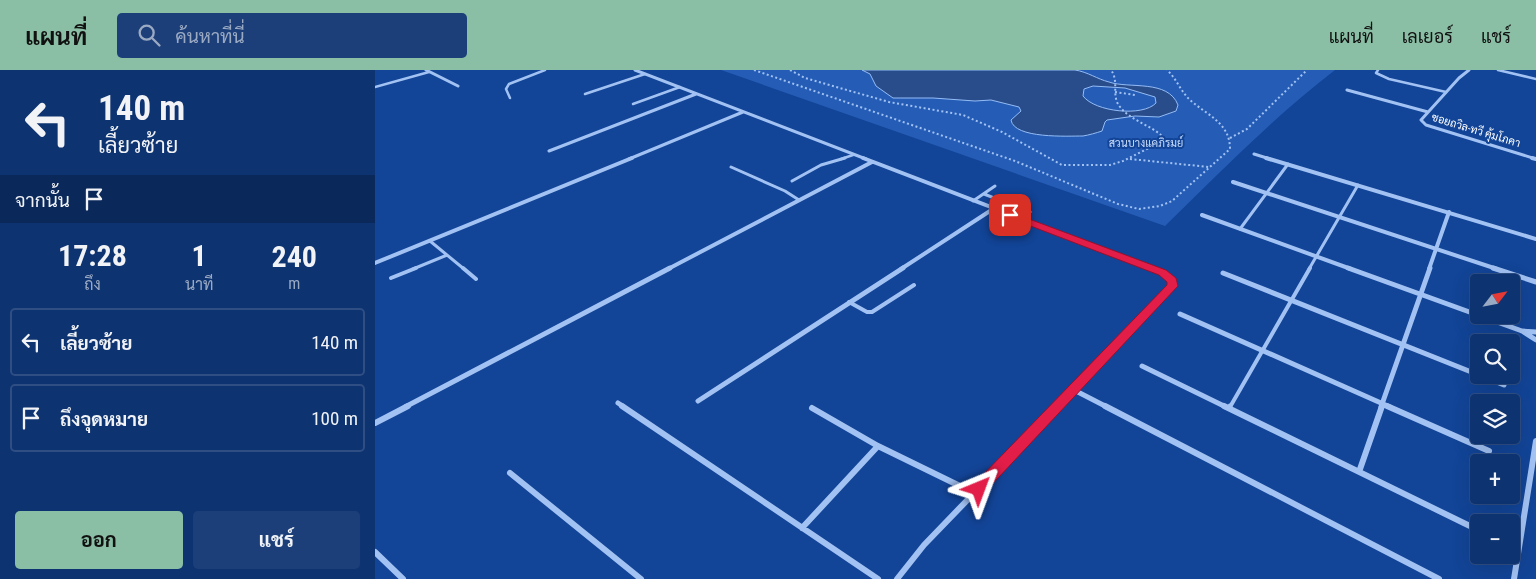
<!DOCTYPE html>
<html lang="th">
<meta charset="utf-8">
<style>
:root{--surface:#0e3371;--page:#1c3f79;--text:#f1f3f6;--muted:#9baac3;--line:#2e4e84;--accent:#8abfa5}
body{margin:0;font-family:"Roboto Condensed",Sarabun,sans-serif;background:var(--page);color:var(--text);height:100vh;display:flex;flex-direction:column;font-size:19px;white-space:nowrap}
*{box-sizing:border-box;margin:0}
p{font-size:16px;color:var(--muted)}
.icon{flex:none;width:28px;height:28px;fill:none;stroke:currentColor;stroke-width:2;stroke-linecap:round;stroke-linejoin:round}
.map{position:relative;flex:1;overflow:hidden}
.panel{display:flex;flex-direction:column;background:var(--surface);width:375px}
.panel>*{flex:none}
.top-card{background:#0e3371;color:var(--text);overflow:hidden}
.needle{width:32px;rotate:58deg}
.tools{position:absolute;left:1095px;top:204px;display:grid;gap:10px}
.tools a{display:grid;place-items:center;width:50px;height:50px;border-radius:5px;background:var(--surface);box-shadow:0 5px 20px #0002,0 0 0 1px var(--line);font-size:25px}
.pin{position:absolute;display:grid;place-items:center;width:42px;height:42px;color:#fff;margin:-21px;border-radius:10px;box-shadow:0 2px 8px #0006}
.me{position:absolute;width:55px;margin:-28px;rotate:44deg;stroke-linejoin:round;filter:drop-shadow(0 0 4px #0008)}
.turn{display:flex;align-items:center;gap:18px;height:105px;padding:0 15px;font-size:22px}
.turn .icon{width:65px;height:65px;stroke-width:2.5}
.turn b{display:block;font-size:35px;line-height:42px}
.then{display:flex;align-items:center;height:48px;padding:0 15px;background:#0003;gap:10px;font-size:19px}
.eta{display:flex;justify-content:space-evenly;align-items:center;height:85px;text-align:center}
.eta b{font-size:30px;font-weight:700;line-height:35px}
.primary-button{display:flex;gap:10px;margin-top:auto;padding:10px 15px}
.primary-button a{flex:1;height:58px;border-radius:5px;background:var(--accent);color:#111;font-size:20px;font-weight:700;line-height:58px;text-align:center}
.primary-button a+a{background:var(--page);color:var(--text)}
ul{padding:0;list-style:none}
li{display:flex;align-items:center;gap:15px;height:68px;margin:0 10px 8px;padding:0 5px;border:2px solid var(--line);border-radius:5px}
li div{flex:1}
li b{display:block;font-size:19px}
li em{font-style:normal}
header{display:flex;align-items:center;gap:30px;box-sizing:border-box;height:70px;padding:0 25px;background:var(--accent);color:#111}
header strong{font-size:24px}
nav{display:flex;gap:28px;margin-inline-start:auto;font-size:18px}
.search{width:350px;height:45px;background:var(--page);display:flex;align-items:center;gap:12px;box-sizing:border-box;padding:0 18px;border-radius:5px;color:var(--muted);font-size:19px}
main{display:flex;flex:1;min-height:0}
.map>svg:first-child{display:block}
.green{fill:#255db6}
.water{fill:#294d8b;stroke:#94bcf6;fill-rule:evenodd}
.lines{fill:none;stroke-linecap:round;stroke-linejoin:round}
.path{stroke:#a2c2f3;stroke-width:2;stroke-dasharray:2 2.5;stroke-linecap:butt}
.lane-far3{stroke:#a2c2f3;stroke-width:2.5}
.lane-far2{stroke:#a2c2f3;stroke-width:3}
.lane-far1{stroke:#a2c2f3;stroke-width:4}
.lane{stroke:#a2c2f3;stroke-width:5}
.street-far3{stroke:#a2c2f3;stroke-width:3}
.street-far2{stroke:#a2c2f3;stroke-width:4}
.street-far1{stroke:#a2c2f3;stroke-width:5}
.street{stroke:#a2c2f3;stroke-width:6}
.route{fill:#e11d48;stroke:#92132f}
.labels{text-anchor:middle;stroke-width:4;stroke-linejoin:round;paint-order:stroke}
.far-street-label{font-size:11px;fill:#fff;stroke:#124497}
.far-park-label{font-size:11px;fill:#cadefd;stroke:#124497}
</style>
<header>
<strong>แผนที่</strong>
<div class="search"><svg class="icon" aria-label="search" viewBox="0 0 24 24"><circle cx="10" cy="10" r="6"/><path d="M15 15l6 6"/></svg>ค้นหาที่นี่</div>
<nav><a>แผนที่</a><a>เลเยอร์</a><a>แชร์</a></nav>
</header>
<main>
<section class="panel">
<div class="top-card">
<div class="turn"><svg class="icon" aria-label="left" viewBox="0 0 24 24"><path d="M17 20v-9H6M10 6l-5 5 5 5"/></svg><div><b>140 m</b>เลี้ยวซ้าย</div></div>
<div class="then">จากนั้น<svg class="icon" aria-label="arrive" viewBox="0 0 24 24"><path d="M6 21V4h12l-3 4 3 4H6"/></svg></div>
</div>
<div class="eta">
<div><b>17:28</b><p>ถึง</p></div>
<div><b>1</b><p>นาที</p></div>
<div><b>240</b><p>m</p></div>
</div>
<ul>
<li><svg class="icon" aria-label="left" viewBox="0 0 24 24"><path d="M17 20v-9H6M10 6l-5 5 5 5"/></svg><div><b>เลี้ยวซ้าย</b></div><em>140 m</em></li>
<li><svg class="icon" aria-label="arrive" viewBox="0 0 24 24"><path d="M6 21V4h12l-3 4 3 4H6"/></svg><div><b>ถึงจุดหมาย</b></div><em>100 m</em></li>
</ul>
<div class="primary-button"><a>ออก</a><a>แชร์</a></div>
</section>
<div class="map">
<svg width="1161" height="509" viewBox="0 0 1161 509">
<rect width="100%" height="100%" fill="#124497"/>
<path class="green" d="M346 0H960C899 47 845 102 790 156Z"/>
<path class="water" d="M487 0H700C713 2 722 9 734 12 754 19 793 9 803 35L801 41 784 47 760 46 732 50 730 52 727 61C721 63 714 65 708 66 693 66 639 69 636 50L646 41 644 37 616 30 600 31 558 28H518L501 16 495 4ZM718 16 750 18 780 27 781 33C768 47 720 42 708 26L709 19Z"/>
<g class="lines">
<path class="path" d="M379 0 640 91 743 134 764 139 785 136 797 131 855 79C855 52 831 45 814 29 805 20 801 8 792 0
M415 0 430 8 514 32 588 45 627 62 687 95H735L748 91 782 74 787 66C774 54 753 50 743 34 737 23 744 11 736 0
M740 22 760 25
M855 68 872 59 932 0
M755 89 834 97"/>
<path class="lane-far3" d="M1003 0 1001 3 1014 9 1071 22
M1123 0 1161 9
M0 17 54 2
M210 24 270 4
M135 28 131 19 134 14 170 0
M258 34 305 17
M466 89 478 85"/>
<path class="lane-far2" d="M356 97 410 121 424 130
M417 111 446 95 470 88
M609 124 655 142
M598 131 620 116
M865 159 913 94
M55 171 89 199
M38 199 72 185
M934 199 983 115"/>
<path class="lane-far1" d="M88 198 101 209
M16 208 41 198
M474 232 492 242H497L539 215
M855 337 935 198"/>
<path class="lane" d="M854 338 855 336"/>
<path class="street-far3" d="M51 0 83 16
M260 0 491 89
M1094 0 1084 8 1046 50 1051 55 1161 89
M972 20 1053 42
M174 81 321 24
M879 84 895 89
M254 89 368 42"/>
<path class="street-far2" d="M488 88 778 199
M891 88 1161 169
M1157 88 1161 89
M858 112 1122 199
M827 145 976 199
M0 193 257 88
M293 199 497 92
M526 199 618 139
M1054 199 1074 142"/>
<path class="street-far1" d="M973 198 1147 261 1161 270
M1118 198 1161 212
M848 203 1129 315
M805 244 1015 337
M1147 261 1161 262
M767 296 851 337
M699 320 732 337
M323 331 528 198
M243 333 249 337
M30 337 295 198
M682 337 798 216V210L788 203 775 198
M1006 337 1055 198"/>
<path class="street" d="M247 336 503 509
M730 336 1064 509
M849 336 1099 458
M1012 336 1114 381
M0 353 33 336
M503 376 587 417
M984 402 1007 336
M135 403 266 509
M427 458 503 376 437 338
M0 482 28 509
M522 509 549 475 683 336
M1139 509 1161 371"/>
</g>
<path class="route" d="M632 143H638L791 200 801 208 803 216 609 423 604 425 599 423 597 419 599 414 792 215V212L784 205 632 147Z"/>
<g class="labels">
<g class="far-street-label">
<text transform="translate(1101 60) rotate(17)" y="4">ซอยถวิล-ทวี คุ้มโภคา</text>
</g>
<g class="far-park-label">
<text x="771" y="77">สวนบางแคภิรมย์</text>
</g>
</g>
</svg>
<div class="tools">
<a><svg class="needle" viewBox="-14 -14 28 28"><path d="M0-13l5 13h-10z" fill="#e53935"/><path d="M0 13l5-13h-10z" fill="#9baac3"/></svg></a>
<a><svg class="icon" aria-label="search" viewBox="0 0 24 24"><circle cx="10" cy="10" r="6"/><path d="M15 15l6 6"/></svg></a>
<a><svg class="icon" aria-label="layers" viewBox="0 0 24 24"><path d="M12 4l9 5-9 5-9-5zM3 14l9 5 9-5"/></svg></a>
<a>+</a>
<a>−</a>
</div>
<div class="pin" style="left:635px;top:145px;background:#d93025"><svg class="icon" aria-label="arrive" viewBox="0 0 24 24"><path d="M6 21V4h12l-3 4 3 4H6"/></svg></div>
<svg class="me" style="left:604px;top:419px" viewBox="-20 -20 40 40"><path d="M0-17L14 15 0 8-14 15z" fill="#e11d48" stroke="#fff" stroke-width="4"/></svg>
</div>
</main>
